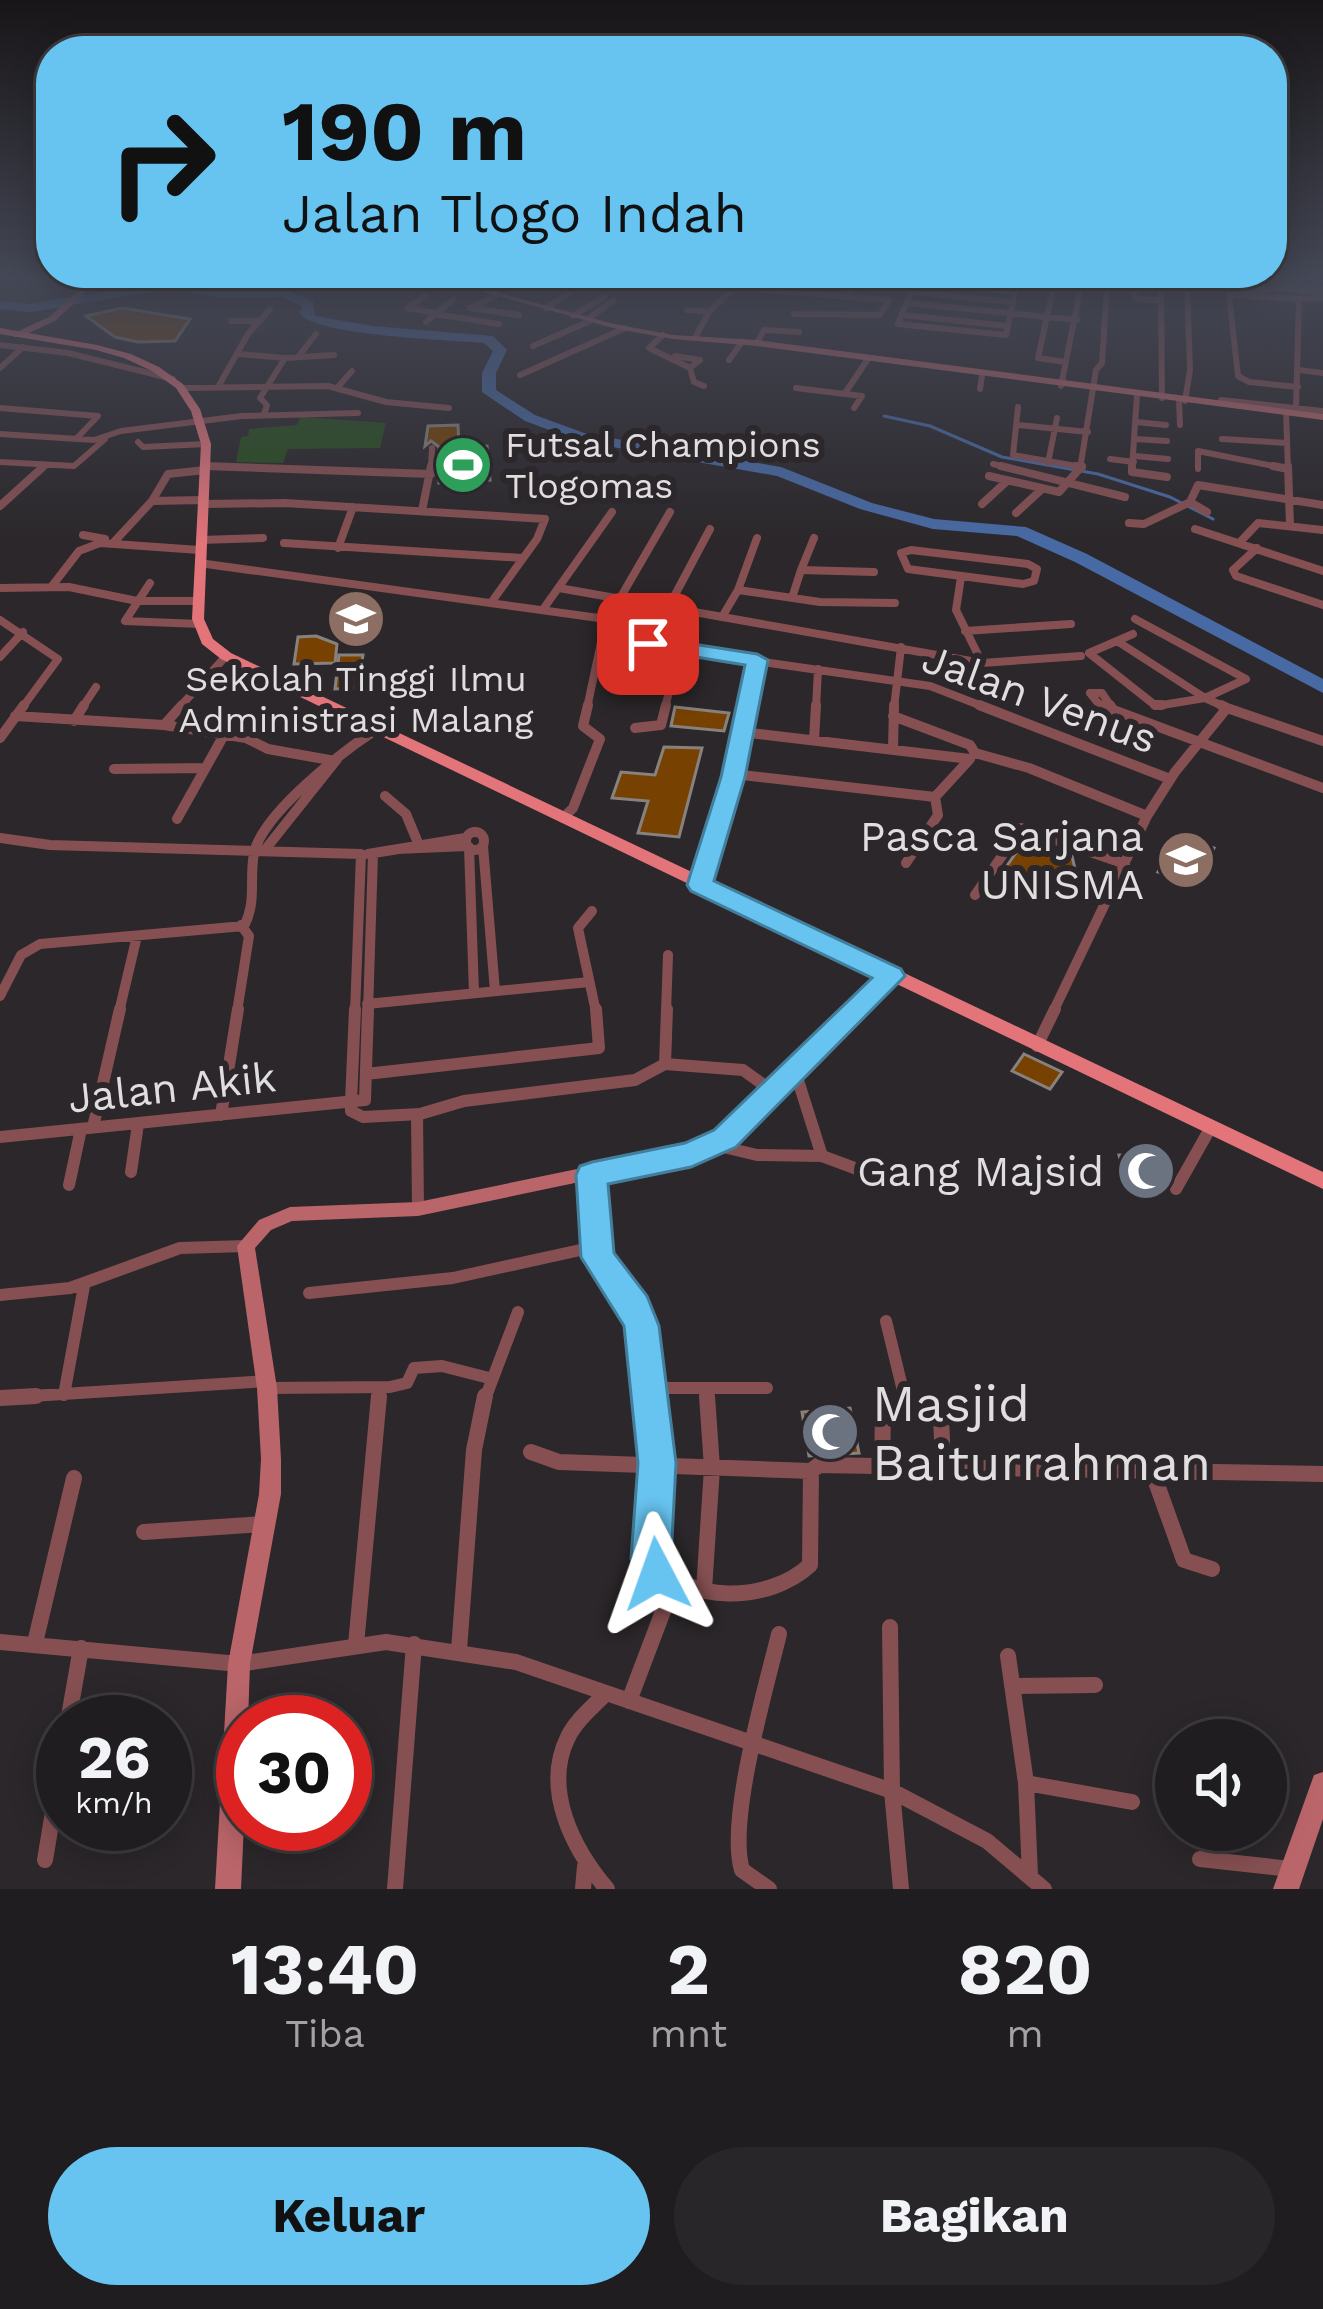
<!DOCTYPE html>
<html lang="id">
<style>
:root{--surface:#201d20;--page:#282629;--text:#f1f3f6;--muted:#a2a2a5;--line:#3d3b3e;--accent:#67c4f0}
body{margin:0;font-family:"Work Sans",sans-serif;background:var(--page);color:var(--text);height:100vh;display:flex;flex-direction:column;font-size:45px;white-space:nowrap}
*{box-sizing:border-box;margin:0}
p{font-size:39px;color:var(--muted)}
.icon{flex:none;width:66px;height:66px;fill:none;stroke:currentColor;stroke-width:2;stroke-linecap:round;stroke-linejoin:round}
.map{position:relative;height:1889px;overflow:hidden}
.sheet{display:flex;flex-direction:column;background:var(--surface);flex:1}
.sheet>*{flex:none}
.guide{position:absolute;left:36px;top:36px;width:1251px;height:252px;border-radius:48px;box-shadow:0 6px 30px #0003,0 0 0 3px var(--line);background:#67c4f0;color:#111;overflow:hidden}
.tools{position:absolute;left:1155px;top:1719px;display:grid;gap:24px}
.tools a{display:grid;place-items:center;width:132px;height:132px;border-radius:50%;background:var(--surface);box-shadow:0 6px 30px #0003,0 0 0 3px var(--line);font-size:60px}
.speed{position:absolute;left:36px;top:1695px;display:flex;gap:24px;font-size:60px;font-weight:700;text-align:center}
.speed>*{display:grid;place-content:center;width:156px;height:156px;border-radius:50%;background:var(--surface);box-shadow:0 6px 30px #0003,0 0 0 3px var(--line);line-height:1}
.speed small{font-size:30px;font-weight:400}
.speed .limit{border:18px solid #d22;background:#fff;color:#111}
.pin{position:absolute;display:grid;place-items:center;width:102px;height:102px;color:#fff;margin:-51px;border-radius:24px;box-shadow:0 6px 18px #0006}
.me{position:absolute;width:132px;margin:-66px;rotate:356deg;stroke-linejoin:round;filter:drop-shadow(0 0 9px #0008)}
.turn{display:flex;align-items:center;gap:42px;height:252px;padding:0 48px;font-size:54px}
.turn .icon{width:156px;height:156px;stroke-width:2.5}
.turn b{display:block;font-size:84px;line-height:102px}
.eta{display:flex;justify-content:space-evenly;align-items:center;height:204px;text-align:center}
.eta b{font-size:72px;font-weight:700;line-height:84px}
.button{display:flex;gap:24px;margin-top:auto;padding:24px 48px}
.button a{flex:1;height:138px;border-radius:72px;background:var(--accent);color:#111;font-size:48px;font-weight:700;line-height:138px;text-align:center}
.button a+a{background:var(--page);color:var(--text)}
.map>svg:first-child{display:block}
.green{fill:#284d1c}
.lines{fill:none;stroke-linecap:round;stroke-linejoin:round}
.stream{stroke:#486aa4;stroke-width:3}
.river{fill:#486aa4;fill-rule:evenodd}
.building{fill:#774102;stroke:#87827e;stroke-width:3}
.street-far4{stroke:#865052;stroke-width:6}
.street-far3{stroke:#865052;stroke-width:8}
.street-far2{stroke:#865052;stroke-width:10}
.street-far1{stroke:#865052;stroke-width:12}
.street{stroke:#865052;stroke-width:16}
.secondary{fill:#ba6569;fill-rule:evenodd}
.primary{fill:#e2747a;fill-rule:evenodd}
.route{fill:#67c4f0;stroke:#437f9c;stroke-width:3}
.labels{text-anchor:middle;stroke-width:12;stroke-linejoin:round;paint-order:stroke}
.far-poi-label{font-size:36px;fill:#e1dee0;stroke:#2b272a;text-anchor:start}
.street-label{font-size:42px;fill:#e1dee0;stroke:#2b272a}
.poi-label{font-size:42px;fill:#e1dee0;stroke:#2b272a;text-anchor:end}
.near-poi-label{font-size:51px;fill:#e1dee0;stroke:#2b272a;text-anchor:start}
</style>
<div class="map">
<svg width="1323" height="1889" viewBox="0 0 1323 1889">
<rect width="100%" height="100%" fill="#2b272a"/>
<path class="green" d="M301 417 386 423 380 448 288 449 283 463 236 462 241 437 248 436 249 429 297 425Z"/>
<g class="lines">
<path class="stream" d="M1093 285 1189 283 1254 293 1273 290
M1290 291 1323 294
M884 416 930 426 1002 457 1098 474 1170 497 1213 519"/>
<path class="river" d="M169 281 220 290 284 289 313 301 315 316 373 326 493 336 507 350 496 373V390L535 415 587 434 781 467 872 503 934 519 1026 527 1087 554 1323 679V693L1075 562 1017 536 933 529 860 509 777 476 579 441 525 421 482 392V373L493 351 484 343C450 340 319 336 300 314L302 306 282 297 220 298 169 289 31 312 0 309V301L31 304Z"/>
</g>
<path class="building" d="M122 308 190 319 175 341 138 342 115 337 86 316Z
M458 425 459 448 487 446 490 480 439 483V447L431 441 425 446 428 426Z
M316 636 337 644 335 663 294 664 298 637Z
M339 655H363L358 688 335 689Z
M675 707 729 713 724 731 671 726Z
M664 747 702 748 679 837 638 833 648 801 612 798 621 772 655 775Z
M1181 836 1214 848 1192 884 1158 872Z
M1020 847 1072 856 1078 882 1002 873Z
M1024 1054 1062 1072 1050 1089 1012 1071Z
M1119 1155 1164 1156 1170 1178 1166 1187H1127Z
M850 1408 859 1453 809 1456 802 1412Z"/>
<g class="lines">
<path class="street-far4" d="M223 280 231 287 289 280
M641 280 889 300 880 315 794 314
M753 280 784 283
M1186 280 1250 288 1323 289
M1054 284 1038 358 1065 362
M1071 285 1091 286
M1161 286 1162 398
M975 288 1014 292
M425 296 407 308 436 313
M848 296 857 280
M1162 301 1135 298 1133 286H1161L1175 280
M1012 302 911 292 898 324 1006 335 1016 287
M908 303 1077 320
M470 308 497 295
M471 308 519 315
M546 308 569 293
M687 310 709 312
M435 314 499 324
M903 315 1008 326
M573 316 605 296
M586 320 614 300
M231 321H260
M426 322 454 299
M663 335 649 348 690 368 694 382 704 386
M695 338 709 312 734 288
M757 343 764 330 799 332
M0 345 68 353 173 379
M533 346 590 321
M239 354 285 358
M675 356 700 360 690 368
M298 357 316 334
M729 360 742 342
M0 368 23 347
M1299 370 1323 373
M520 375 625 328
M1061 386 1081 286
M218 387 248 334 270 309
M1298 387 1249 382 1238 376 1229 295 1299 299
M185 388 328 386 386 402 449 408
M337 388 352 371
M796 388 862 396 854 408
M980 389 982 375
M845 393 868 359
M1179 400 1180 425
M1221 400 1323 411
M1185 401 1190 370 1187 284
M1018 407 1013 455 1082 467
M0 408 98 416 76 439
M1296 408 1299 299 1323 298
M1286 412 1288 469
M264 414 267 405 260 398 285 358 334 355
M1136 422 1166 425
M1019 425 1088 432
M0 434 94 440 121 431 242 416 358 413
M1136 439 1167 441
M1222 439 1287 443
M138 442 143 447 206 444
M1135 456 1168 459
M1110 459 1134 462
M0 462 74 466 105 439
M1048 463 1057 418
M993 464 1013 469
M205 466 290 469
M41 469 45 465
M431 469 432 448
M1080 469 1096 370 1102 363 1107 287
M1132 469 1137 395
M1198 469V451L1288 469"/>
<path class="street-far3" d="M205 466 431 474
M1001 466 1125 497
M1076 466 1082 467
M1132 466V472L1167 477
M1273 466 1288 469
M1288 466 1290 526
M989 476 1059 492 1082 466
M152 501 203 500
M203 504 285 503 545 519 537 539 493 600
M982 504 1007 481
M0 506 44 466
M422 511 431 466
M1207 512 1190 502 1198 485 1323 505
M1016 513 1042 489
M1129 523 1144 524 1188 503
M1195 529 1323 571
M83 535 105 539
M200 540 263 538
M1241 541 1258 523 1323 530
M113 543 152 501 168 474 205 470
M284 543 523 558
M338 548 353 507
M1257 548 1233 570 1236 576 1323 605
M911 550 1028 564 1037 569 1034 581 1023 584 908 569 901 553Z
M199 563 606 619 587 708
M801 570 814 538
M961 577 956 610 982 663
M150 583 125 621 199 624
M52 586 79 551 100 543 199 550
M0 588 69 587 137 601H197
M559 588 982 663 1081 656
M738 590 820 602 895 603
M792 598 801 570 874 572
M619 600 670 512
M544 608 612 512
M668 608 710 529
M722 617 738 590 757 538
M0 620 58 659 22 708
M965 631 1071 624
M603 639 930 686 987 708
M1117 641 1205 698 1246 679 1135 619
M1089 653 1156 706 1205 698 1227 708
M1089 653 1133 634
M0 657 23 632
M1090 693 1102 708
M1090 693H1102L1112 708
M82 708 96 687
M179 708 226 656
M665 708 679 650
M747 708 757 660
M816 708 818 669
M894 708 901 647"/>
<path class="street-far2" d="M979 705 1170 779
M1100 705 1323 788
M1110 705 1117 715
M1155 705H1162
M1221 705 1227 708
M15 716 164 725 246 738 268 749 335 761
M893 716 970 745 975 753 1029 768 1147 816
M74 721 84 705
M164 725 182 705
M635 728 661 725 666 705
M742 732 970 759
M0 738 24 705
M814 740 816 705
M893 749 894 705
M114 769 205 768
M733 774 935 797
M385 796 406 814 418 843
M935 797 969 760
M563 818 573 808 600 739 583 726 588 705
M177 819 224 735
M466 841a9 9 0 1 1 18 0a9 9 0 1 1-18 0Z
M0 838 50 845 361 854 355 1012
M483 846 495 991
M469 847 474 993
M397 849 466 846
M264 851 338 758
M368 854 465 838
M906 863 938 815 935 797
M700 885 733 777 748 705
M975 895 1021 828 1125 864
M592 911 578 928 596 1012
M0 996 21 955 40 944 244 926C257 901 249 880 254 853 263 813 343 751 377 729
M367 1004 589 982
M119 1012 137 936
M237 1012 249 936 241 925
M368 1012 373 854
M666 1012 668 955
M1053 1012 1147 816 1175 772 1227 708 1323 741"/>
<path class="street-far1" d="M1037 1046 1055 1009
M665 1064 667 1009
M366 1074 599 1048 596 1009
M796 1074 822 1156
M351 1102 355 1009
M351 1102V1111L363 1117 420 1114 464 1101 635 1080 665 1064 743 1070 775 1093
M417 1114 418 1209
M221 1115 238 1009
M93 1127 120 1009
M0 1137 365 1100 368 1009
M715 1145 757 1155 822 1156 868 1173 915 1174
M131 1172 138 1124
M592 1175 597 1257 635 1306 649 1399
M69 1185 81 1129
M1176 1189 1211 1127
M309 1293 453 1278 594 1247
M0 1295 70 1288 180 1248 246 1246
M886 1321 905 1399
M267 1388 390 1387 407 1383 414 1368 442 1366 489 1378
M650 1388H767
M707 1388 708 1399
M64 1395 84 1286
M0 1398 266 1381
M379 1399 380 1388
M485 1399 518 1312"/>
<path class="street" d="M649 1396 657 1463 651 1559C687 1605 769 1603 810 1565L811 1471 819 1465 1323 1474
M0 1398 36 1396
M941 1414 943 1467
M531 1452 559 1462 811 1471
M882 1465 883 1414 901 1408 904 1396
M1151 1468 1184 1560 1212 1569
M144 1532 265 1524
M704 1590 712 1468 707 1396
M890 1627 892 1791 901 1889
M0 1642 239 1664 386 1642 516 1662 892 1791 987 1841 1044 1889
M35 1643 74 1478
M356 1645 379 1396
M459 1650 474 1450 485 1396
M1008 1656 1026 1783 1030 1875
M1012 1686 1095 1685
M606 1693C593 1707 576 1720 568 1737 542 1789 573 1849 607 1889
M629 1701 673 1585
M68 1722 81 1648
M1026 1783 1132 1802
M1200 1859 1291 1869
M45 1860 63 1752
M395 1889 414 1644
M583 1889 585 1866
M769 1889 742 1870C727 1820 766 1688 779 1634"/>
<path class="secondary" d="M91 280H99L55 321 20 337H14V333L49 317Z
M441 280H452L614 324 673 335 757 340 1323 414V420L757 346 673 339 613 328Z
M891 971 896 972 899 976 896 980 861 1022 810 1074 756 1123 713 1154 418 1216 292 1221 271 1230 255 1248 277 1388 281 1459V1494L250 1664 248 1722H243L244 1824 241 1889H215L228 1664 259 1494 261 1459 257 1388 237 1246 259 1220 290 1207 418 1202 703 1143C772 1100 834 1036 886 972Z
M1323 1772V1819L1299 1889H1273L1314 1775Z"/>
<path class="primary" d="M0 328 97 345 131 354 159 367 183 384 200 409 211 444 204 619 213 639 231 653 1323 1172V1189L221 659 202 644 192 619 201 444 191 411 176 388 152 371 124 358 96 350 0 334Z"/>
</g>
<linearGradient id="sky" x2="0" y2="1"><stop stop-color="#181517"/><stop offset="0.51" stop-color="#444755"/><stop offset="1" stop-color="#444755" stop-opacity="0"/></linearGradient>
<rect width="1323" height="544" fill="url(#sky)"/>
<path class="route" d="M648 637 757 654 768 660 745 777 714 881 901 969 905 976 736 1147 691 1167 608 1184 614 1253 647 1296 659 1326 676 1463 671 1559 677 1574 671 1588 657 1593 643 1588 631 1559 638 1463 624 1326 581 1257 576 1175 580 1166 592 1162 685 1143 714 1130 872 978 691 891 687 885 721 777 745 665 641 648 638 644Z"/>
<defs>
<g id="stadium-disc" transform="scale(3)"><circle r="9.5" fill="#2e9e5b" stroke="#2b272a"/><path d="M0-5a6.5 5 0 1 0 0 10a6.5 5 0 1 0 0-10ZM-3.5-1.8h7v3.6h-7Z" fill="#fff"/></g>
<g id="university-disc" transform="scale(3)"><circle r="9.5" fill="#8d6e63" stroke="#2b272a"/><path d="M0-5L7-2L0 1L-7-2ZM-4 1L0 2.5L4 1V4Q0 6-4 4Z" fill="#fff"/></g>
<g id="mosque-disc" transform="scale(3)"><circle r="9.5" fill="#6b7280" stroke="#2b272a"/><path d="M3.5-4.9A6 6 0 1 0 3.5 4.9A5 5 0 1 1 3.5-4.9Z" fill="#fff"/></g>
</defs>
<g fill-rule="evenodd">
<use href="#stadium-disc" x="463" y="465"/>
<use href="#university-disc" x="356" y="619"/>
<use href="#university-disc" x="1186" y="860"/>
<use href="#mosque-disc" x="1146" y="1171"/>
<use href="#mosque-disc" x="830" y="1432"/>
</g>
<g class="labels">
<g class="far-poi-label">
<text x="505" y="457">Futsal Champions<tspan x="505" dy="41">Tlogomas</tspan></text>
<text x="356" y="691" text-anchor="middle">Sekolah Tinggi Ilmu<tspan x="356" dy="41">Administrasi Malang</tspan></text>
</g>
<g class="street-label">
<text transform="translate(1040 698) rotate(20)" y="15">Jalan Venus</text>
<text transform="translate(172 1087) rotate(-6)" y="15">Jalan Akik</text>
</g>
<g class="poi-label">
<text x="1144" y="851">Pasca Sarjana<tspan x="1144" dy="48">UNISMA</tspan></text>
<text x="1104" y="1186">Gang Majsid</text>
</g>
<g class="near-poi-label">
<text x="872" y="1421">Masjid<tspan x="872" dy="59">Baiturrahman</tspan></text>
</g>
</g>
</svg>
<div class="tools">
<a><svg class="icon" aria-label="sound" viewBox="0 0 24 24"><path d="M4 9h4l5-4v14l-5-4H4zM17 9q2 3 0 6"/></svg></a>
</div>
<div class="speed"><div>26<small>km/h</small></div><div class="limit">30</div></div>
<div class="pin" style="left:648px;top:644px;background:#d93025"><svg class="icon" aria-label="arrive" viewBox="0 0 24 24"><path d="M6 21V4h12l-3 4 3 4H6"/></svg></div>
<svg class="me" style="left:657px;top:1574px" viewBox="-20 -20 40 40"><path d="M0-17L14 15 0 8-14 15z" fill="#67c4f0" stroke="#fff" stroke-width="4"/></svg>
<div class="guide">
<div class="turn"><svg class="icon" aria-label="right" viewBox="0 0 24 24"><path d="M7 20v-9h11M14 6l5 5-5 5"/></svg><div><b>190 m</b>Jalan Tlogo Indah</div></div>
</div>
</div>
<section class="sheet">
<div class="eta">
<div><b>13:40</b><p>Tiba</p></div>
<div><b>2</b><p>mnt</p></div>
<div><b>820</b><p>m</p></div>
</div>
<div class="button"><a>Keluar</a><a>Bagikan</a></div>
</section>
